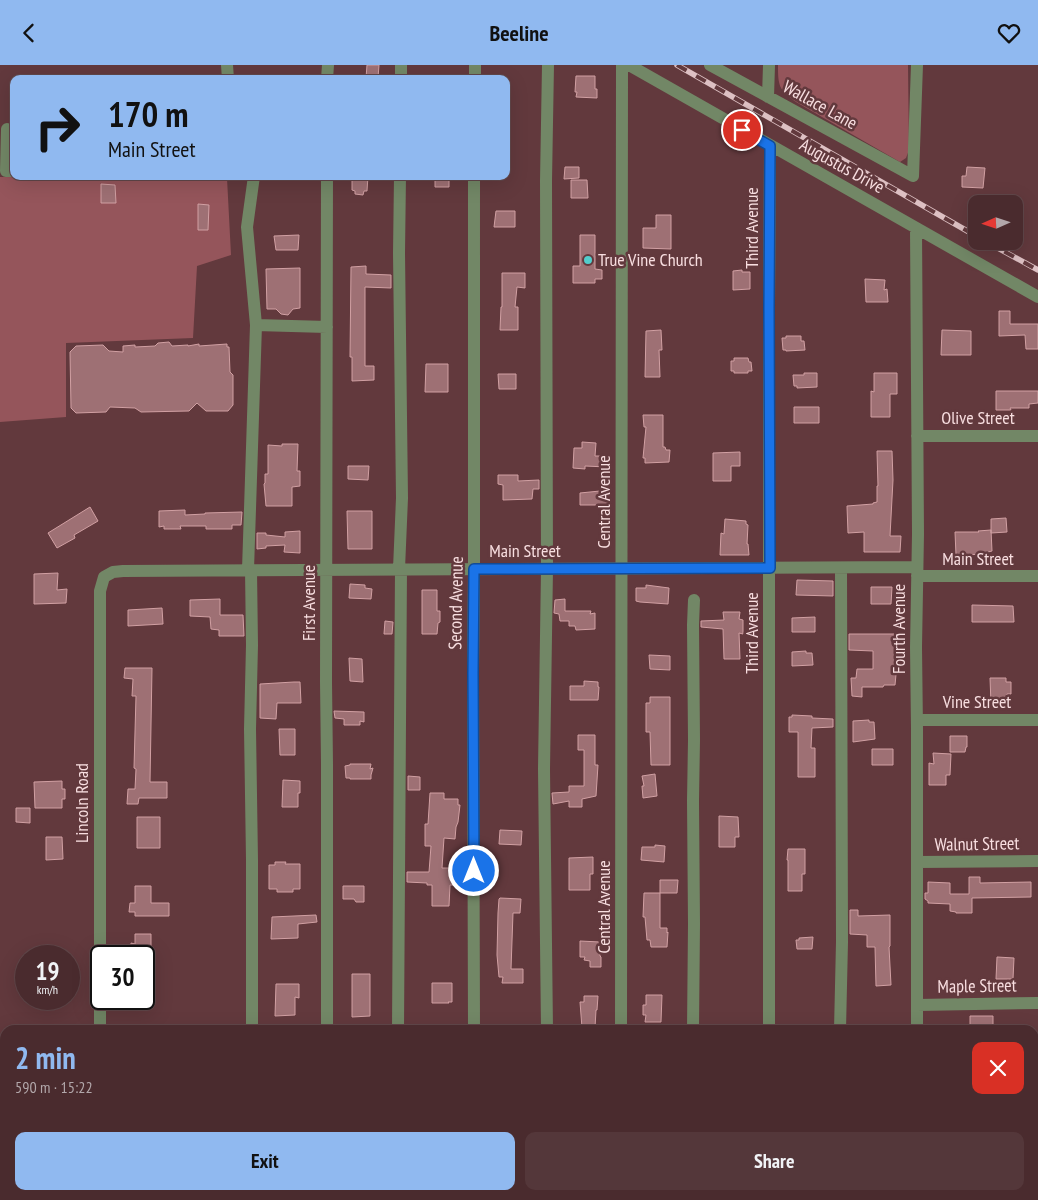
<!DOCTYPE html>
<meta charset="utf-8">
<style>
:root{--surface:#4a2b2e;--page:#54373a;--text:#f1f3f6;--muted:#b2a7aa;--line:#61474a;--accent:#90b9f0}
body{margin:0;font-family:"PT Sans Narrow",sans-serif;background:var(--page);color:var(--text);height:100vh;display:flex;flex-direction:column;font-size:19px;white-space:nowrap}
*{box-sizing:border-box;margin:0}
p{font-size:16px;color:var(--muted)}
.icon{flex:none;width:28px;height:28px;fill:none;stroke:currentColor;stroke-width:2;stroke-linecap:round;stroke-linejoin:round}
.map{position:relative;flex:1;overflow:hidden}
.side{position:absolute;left:0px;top:960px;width:1039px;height:175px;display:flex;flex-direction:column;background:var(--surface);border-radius:15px 15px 0 0;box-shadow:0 5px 20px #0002,0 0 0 1px var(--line)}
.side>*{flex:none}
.banner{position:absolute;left:10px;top:10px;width:500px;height:105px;border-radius:10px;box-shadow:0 5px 20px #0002,0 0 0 1px var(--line);background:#90b9f0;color:#111;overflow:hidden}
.needle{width:32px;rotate:267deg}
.tools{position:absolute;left:968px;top:130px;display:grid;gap:10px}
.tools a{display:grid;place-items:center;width:55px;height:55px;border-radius:10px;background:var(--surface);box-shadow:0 5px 20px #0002,0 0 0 1px var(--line);font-size:25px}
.speed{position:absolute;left:15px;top:880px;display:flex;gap:10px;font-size:25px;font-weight:700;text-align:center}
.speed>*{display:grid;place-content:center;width:65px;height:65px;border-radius:50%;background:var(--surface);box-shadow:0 5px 20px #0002,0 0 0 1px var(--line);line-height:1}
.speed small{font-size:12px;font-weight:400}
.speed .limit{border:2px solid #111;border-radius:8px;background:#fff;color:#111}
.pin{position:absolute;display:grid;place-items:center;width:42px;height:42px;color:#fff;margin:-21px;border:2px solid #fff;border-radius:50%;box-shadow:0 1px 5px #0007}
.me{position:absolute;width:55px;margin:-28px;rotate:0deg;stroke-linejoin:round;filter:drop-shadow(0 0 4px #0008)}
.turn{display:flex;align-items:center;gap:18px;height:105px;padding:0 15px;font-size:22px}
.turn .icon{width:65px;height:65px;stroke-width:2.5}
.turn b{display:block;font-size:35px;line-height:42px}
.round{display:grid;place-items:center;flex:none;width:52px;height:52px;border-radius:10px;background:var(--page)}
.head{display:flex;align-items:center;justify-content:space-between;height:85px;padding:0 15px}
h1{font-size:30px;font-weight:600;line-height:38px;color:var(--accent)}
.primary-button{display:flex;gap:10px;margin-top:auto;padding:10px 15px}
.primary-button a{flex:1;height:58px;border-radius:10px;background:var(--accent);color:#111;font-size:20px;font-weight:600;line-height:58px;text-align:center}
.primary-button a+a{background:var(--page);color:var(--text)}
header{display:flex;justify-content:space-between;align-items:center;height:65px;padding:0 15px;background:var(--accent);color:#111;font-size:22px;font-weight:600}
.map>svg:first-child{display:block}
.built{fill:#714145}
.green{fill:#95555b}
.building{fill:#9e7074;stroke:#d1a0a3}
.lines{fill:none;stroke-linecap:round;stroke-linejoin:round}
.minor{stroke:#728766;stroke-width:12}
.rail-casing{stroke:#ddc0c3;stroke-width:5.5}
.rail{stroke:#62393d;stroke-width:4;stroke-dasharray:11;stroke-linecap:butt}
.route-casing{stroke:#114b97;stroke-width:12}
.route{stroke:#1a73e8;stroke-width:9}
.poi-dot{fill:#52cdcc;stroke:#62393d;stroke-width:2}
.labels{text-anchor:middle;stroke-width:5;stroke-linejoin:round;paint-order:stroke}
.street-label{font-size:18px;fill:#f8dee0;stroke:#62393d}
.poi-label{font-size:18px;fill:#f8dee0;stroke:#62393d;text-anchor:start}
</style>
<header><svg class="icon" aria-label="back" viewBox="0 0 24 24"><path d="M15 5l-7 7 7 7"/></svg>Beeline<svg class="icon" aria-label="heart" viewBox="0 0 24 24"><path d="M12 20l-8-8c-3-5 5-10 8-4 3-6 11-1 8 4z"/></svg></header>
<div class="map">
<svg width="1038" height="1135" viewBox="0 0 1038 1135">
<rect width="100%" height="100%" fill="#62393d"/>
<path class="built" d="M0 1032H5V1130H327V1135H0Z"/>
<path class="green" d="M778 0H908L909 85 906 93 900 97 796 37C779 25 778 21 778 0Z
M0 112 227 113 231 190 197 201 193 273 66 278V352L0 357Z"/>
<path class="building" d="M367 0H379L378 13H366Z
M576 11H595V24H597V33L576 32 577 27H575Z
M565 102H579V113L564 114Z
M967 102 985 103 983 123 962 122V111H966Z
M352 111H368L367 126H364L363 130 355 129V126L352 125Z
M449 111V122H435V112Z
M571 115H587L588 133H571Z
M101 119 115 120 116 138H101Z
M198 139 209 140 208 165H198Z
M496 146H515V162H494Z
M656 150H671V184L643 183V163H656Z
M299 170 298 185H276L274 171Z
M580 170H595V204L602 205V214H595V218H573V201H580Z
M366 201V209L391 210V223L365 222V301H374V315L352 316V292H350L351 202Z
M300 203V243L293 244 288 250 281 249 276 244H267L266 204Z
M742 205V207H750V224L733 225V206Z
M502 208H525V223L517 222 515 242H518V265H500L501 242H502Z
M865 214 885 215 884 225 887 224 888 237H866Z
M999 246H1010V259H1038V284H1026L1025 270 999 271Z
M661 265 662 285H659L660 312H645L646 266Z
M942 265 971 266V290H941Z
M786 271H801V276H804L805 285 786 286V285H783L782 273H786Z
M169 277 172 281 188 280V281L199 279V281L227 279V282H229L230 307 233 310V340L228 346H206L197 338 189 346 141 347 135 343 110 342 106 347 76 348 71 343 70 287 76 281 103 280 109 286 123 287V281L135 280V282L155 281 158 278Z
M734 293H748L749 297H751L752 306H748V308H734V306H731V296H734Z
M426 299H448V327H425Z
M804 308H817V322L797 323V321H794L793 310H804Z
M874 308H897V329H890V352H871V326L874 327Z
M498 309H516V324H499Z
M996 326H1038V338L1029 339V343H1010L1011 345H996Z
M794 342H819V358H794Z
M643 350H663V382H665L666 385H670L669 397 645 398V393H643L646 362H644Z
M582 377 596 378 595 391H607V402L585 401V404L573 403 574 383H582Z
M282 379H298L297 406H300V421L292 422V441H266L264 419 265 418V409H268V380L282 381Z
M877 386H892L893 415 890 471H901L900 487H864V467L848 468 847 441 873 439V438L877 437V421H878Z
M740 387V401H731V416H713V388Z
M348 401H369L368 415 348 414Z
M498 410H518V416L539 415V424H533L532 434 503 435V420L498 419Z
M600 426V428L607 427 608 440H580V428Z
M90 442 98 456 74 470 75 473 57 483 48 468Z
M185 445V450L205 449V448L242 447 241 460H232V464H206V461H180L181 464H164V461L159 462V446Z
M347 446H372V484H348Z
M1006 453 1007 467 991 468V454Z
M725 454 746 456V459L748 460 747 479H748L749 490H720L721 468 724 469Z
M991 465 992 486 988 487V489L956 490 955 467H979L978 466Z
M300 466V488L284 487 285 480 266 481V483L257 484V468H266V470L285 472V467Z
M58 508 57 525 67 524 66 538 34 539V509Z
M797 515 833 516V531L796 530Z
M350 519 365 520V523L372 524 371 534 349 533Z
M646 520 669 523 668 539 640 537 636 536V523H646Z
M871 522H892L891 539H871Z
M422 525H437V546H440V557L438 558 437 569H422Z
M220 534V550H243L244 571H219V565L211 564 210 552 190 551V535Z
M565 534V546H591L590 549 595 548V564L576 565 575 561H569V556H560L559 549 554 548 555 535Z
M972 540 1013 541 1014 557H972Z
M162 543 163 559 128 561V545Z
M723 547H740L739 554 743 555V569L739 568 740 594H724L723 564 701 562V556L724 555Z
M815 552V567H792V553Z
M385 556 393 557 392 569H384Z
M849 569H894L895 599H897L895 620H884L883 622H862V632L852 631 851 613H856L857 604H873V586L849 585Z
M806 586V588H812L813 600 792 601V587Z
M649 590 670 591V605L650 604Z
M349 593 362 594 363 617 350 616Z
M125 603H152L150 717H167V733H139L138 739H127L128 724H135L136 704 134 703 136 631H132L133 614 124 613Z
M990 613H1006V617H1011V629H1007L1006 641 993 640V639H991Z
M584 616 598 617V622H599L598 635H570V621H584Z
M294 617H300L301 638H277L276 654 260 653V619Z
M650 632H670V700H651L650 667H646V638H650Z
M334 646 364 647V657L360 656V660H344V654L335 653Z
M792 650 812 651V653L833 654V662L812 663 811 683H815V712H798V667H789V652H792Z
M869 655V657H874L875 674 853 677V656Z
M279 664H295V690H280Z
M578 670H595V700H598L596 731 582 734V742H569V736L553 739 552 728 569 727V721H584V685H578Z
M950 671H967V682H966L965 687H950Z
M872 684H893V700H872Z
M933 688 951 689 950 710H946V720H929V698L934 699Z
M350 699H371L370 704 373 703 371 710V714H350V713H346L345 701 350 700Z
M655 709 657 731 643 733 642 721H644L642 711Z
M408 711 420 712V725H408Z
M283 715 300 716V728H298V742H282Z
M62 716V724H65V734H62V743H35L34 717Z
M430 728H444V734H458V740H460L458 757 456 762 455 774 444 773 442 803H454V820H450L449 841H432V820H427V818L407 817V807H429L431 781H425V759H428Z
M16 743H30V758L16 757Z
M719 751 738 752 739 772H735V782H719Z
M137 752H160V783H137Z
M500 765 522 766 521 780 499 779Z
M46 772H62L63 794 46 795Z
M655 780 665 781 664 797 641 795 642 782H655Z
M788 784H805V809H802V826H788V795H787Z
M593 792V809H590V825H569V793Z
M275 797H286L285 799H300V824H293V827H277V824H269V800H275Z
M969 812H980V818L1031 817V832L972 833V848H956V847L950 846V839L928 838V836L925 834V828H928V817L950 818V829H969Z
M660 815H678L677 828H660Z
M135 821H151V838H169V851H135V847H129L130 838H135Z
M343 821H364V837H356L354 834H343Z
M644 828H660V863H667V868L668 867 667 882H651L650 875H647L645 852H643Z
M500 833 521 834 520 848H513L511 904H523V918H502L503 912H499L497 890 498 848 499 834Z
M850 845H858V851L890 850V881L889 882 891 920 876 921 875 882H867V870L850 869Z
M316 850 317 857 298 859V873L271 874 272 852Z
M135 869H151V891H131V878L135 879Z
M813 872 812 884H797L796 875H799V873Z
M580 876 600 877V891L601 892V902H590V896L584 895 585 892H580Z
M997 892 1014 893 1013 914H996Z
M352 909H370V951L352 952Z
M432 918H452V937H448L449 938H432Z
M276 919H299V933L295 932V950L275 951Z
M646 930H662L661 957H645L646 950H643V940H646Z
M584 931H598L597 945H596L595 963H582L580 937H584Z
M970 951H993V965H970Z"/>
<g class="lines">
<path class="minor" d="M227 0 228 14
M629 0 1038 232
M710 0 913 111 917 0
M327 14 328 0
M401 14V0
M475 14V0
M768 32 769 0
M7 64 6 106H14
M254 111 247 162 256 260
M916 164 918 469 916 582 917 664V965
M917 371H1038
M399 504 402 433 399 188 400 111
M248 505 256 260 327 262
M251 505 252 580 250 664 252 795V965
M917 511H1038
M917 655H1038
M917 797 1038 796
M917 940 1038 938
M100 965V526L104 512 113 507 123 506 917 502
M327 965V699L326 617 327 111
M398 965 401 504
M474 965 473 608 474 504V111
M547 965 544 704 547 504 546 116 548 0
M621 965 622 0
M693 965 694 859 693 736 694 675 693 560 694 535
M769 965V243L770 81
M840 965 842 877 841 503
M0 1063 3 1060H5
M299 1130V1135
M475 1130 476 1135
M771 1130V1135"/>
<g class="rail-casing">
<path id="rail" d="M677 0 976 171
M985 176 1038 205"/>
</g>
<use href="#rail" class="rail"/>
</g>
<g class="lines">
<g class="route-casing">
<path id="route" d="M474 806 473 608 474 504 770 503 769 243 770 81 742 65"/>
</g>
<use href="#route" class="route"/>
</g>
<circle class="poi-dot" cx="588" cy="195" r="5"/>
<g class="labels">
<g class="street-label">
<text transform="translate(820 40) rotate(29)" y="6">Wallace Lane</text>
<text transform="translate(842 101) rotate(29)" y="6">Augustus Drive</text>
<text transform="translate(752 163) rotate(-90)" y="6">Third Avenue</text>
<text x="978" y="359">Olive Street</text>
<text transform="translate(604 437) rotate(-90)" y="6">Central Avenue</text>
<text x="525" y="492">Main Street</text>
<text x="978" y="500">Main Street</text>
<text transform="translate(309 538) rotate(-90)" y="6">First Avenue</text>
<text transform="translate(456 538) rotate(-89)" y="6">Second Avenue</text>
<text transform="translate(899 564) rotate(-90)" y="6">Fourth Avenue</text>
<text transform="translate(752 568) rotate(-90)" y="6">Third Avenue</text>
<text x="977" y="643">Vine Street</text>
<text transform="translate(82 738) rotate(-90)" y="6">Lincoln Road</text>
<text transform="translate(977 779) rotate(-1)" y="6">Walnut Street</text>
<text transform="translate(604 842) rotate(-90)" y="6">Central Avenue</text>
<text transform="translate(977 921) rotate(-1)" y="6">Maple Street</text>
</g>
<g class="poi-label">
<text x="598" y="201">True Vine Church</text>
</g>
</g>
</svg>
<div class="tools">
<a><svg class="needle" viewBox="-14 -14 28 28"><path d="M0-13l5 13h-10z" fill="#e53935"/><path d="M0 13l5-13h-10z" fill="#b2a7aa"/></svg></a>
</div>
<div class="speed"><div>19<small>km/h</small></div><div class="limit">30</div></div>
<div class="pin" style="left:742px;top:65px;background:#d93025"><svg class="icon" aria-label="arrive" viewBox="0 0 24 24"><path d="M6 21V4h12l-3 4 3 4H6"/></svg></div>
<svg class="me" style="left:474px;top:806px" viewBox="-20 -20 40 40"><circle r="17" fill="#1a73e8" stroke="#fff" stroke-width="3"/><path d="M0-11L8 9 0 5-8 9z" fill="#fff"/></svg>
<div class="banner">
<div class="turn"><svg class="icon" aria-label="right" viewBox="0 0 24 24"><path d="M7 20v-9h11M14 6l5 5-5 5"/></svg><div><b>170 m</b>Main Street</div></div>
</div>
<section class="side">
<div class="head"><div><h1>2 min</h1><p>590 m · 15:22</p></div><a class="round" style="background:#d93025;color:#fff"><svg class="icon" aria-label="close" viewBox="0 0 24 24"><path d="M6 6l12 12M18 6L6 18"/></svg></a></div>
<div class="primary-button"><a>Exit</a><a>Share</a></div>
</section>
</div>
